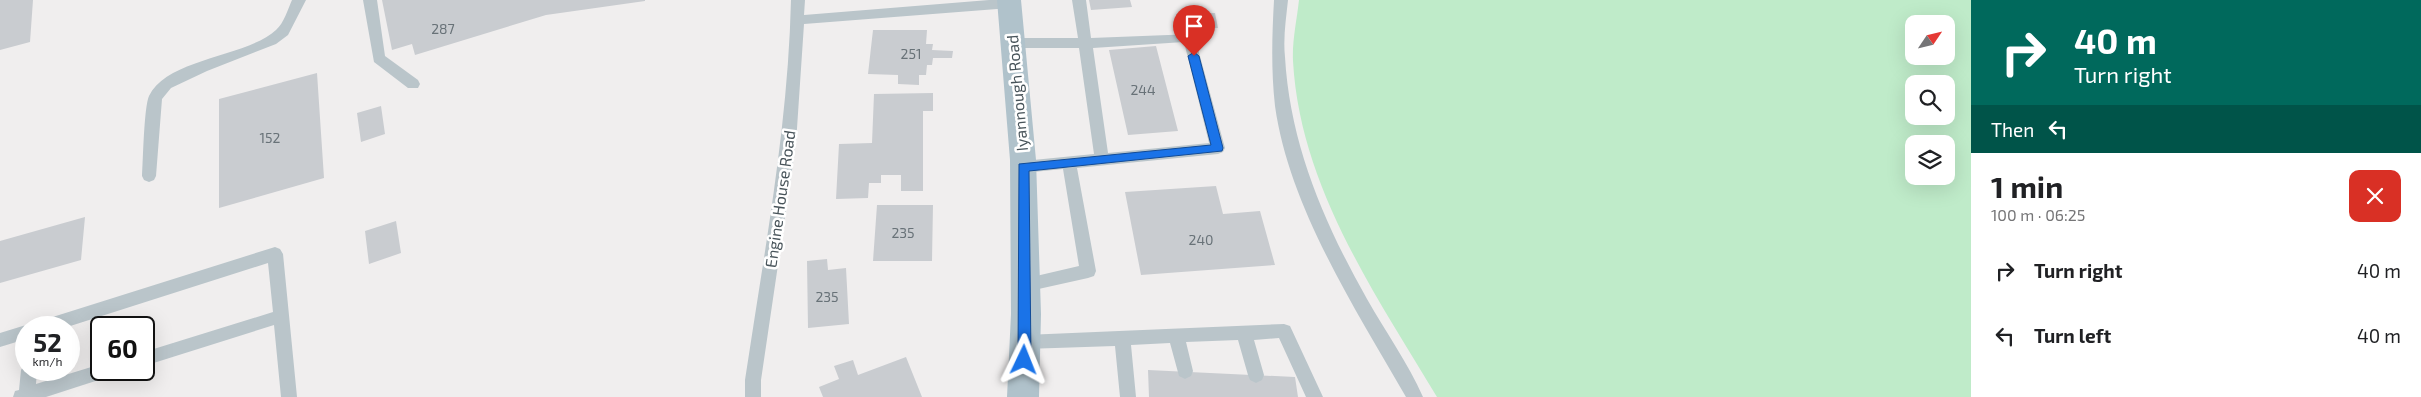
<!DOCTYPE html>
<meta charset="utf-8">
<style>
:root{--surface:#fff;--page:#f6f6f6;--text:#202124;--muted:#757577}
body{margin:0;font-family:"Exo 2",sans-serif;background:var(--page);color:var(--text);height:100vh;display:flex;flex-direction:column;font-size:19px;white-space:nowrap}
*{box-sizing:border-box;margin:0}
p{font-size:16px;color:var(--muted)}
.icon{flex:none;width:28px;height:28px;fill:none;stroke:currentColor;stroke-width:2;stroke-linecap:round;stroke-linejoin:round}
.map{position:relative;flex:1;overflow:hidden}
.sheet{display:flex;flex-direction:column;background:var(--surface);width:450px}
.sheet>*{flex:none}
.hud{background:#00695c;color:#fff;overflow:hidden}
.needle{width:32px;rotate:55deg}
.buttons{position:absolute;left:1905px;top:15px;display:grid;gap:10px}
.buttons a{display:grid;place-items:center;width:50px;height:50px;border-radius:10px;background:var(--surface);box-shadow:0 5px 20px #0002;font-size:25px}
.speed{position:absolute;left:15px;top:316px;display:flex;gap:10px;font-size:25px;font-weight:700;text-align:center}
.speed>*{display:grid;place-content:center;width:65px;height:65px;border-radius:50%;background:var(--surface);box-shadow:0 5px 20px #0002;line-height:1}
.speed small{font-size:12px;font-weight:400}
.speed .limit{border:2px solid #111;border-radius:8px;background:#fff;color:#111}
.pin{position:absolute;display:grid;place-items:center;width:42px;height:42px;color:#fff;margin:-51px -21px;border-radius:50% 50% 50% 0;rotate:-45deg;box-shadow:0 0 5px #0007}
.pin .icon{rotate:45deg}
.me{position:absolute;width:55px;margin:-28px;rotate:2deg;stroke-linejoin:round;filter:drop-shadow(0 0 4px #0008)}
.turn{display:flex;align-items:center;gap:18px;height:105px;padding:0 20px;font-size:22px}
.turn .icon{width:65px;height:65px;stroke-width:2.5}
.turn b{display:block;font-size:35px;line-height:42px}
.then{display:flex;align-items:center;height:48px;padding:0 20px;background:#0003;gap:10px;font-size:19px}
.round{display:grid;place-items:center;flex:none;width:52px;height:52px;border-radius:10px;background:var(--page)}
.head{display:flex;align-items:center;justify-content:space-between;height:85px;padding:0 20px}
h1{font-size:30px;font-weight:700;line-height:38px}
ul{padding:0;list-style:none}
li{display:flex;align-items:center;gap:15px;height:65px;padding:0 20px}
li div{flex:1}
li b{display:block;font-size:19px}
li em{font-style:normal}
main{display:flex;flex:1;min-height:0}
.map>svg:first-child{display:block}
.green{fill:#bfebc9;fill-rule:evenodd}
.building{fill:#c9ccd0}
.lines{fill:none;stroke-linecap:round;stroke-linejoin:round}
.service{fill:#bac5ca;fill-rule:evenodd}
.primary{fill:#b0c2cb;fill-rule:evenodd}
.route{fill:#1a73e8;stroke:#114b97}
.labels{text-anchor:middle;stroke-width:5;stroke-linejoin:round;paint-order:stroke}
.number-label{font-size:14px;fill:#687278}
.street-label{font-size:16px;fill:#48545a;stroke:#fff}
</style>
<main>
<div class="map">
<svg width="1971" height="397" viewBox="0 0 1971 397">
<rect width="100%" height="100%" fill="#f0eeee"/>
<path class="green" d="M1299 0H1971V397H1437C1374 292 1300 186 1293 61 1292 41 1297 19 1299 0ZM1914 24H1946V56H1914ZM1914 84H1946V116H1914ZM1914 144H1946V176H1914Z"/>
<path class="building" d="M0 0H33L30 42 0 50Z
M382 0H645V1L546 15 415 55 412 44 392 50Z
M1089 0H1130L1132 7 1091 10Z
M1215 13 1218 28 1179 29 1176 14Z
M873 30H927L926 44H933L932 50 953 51 952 58H933L932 65H927L926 75H919V85L898 84V75L868 74Z
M1156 46 1178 131 1128 135 1109 50Z
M317 73 324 178 219 208V99Z
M933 93V111H923V191H901V175H881V183H869L868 198 836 199 839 144 872 143 874 94Z
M381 106 385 134 361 142 357 113Z
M1216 186 1223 214 1260 211 1275 265 1141 275 1125 192Z
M877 205H933L932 261H873Z
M85 217 81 260 0 283V241Z
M396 221 401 253 369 264 365 231Z
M827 259 828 270 846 268 849 324 808 328 807 261Z
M906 357 922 397H823L819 387 839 379 834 366 853 360 858 375Z
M1148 370 1295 377 1298 397H1149Z"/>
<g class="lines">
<path class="service" d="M292 0H306L288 35 276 44 207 71 171 88 162 99 156 176 154 180 149 182 144 180 142 176C143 161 144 107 149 96 167 58 247 57 276 30 284 23 288 9 292 0Z
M363 0H377L385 56 418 80 420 84 418 88H408L374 62Z
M791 0H805L804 15 989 0H1015L1017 3 1010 8 804 24 796 143 761 380V397H745V380C764 253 788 128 791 0Z
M1072 0H1086L1091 38 1194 34 1225 148 1223 152 1218 154 1077 168 1096 271 1094 276 1088 278 1025 292 1019 290 1017 285 1019 280 1079 266 1063 169 1023 173 1018 171 1016 167 1018 163 1023 161 1094 154 1079 48H1013L1006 43 1013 38H1078ZM1184 42 1209 143 1108 153 1093 48Z
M1274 0H1288C1286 19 1283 38 1285 57 1290 144 1324 223 1367 299 1385 331 1408 363 1423 397H1406C1356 310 1289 207 1275 106 1271 70 1272 36 1274 0Z
M275 247 280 249 283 254 297 397H281L274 325 144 366V352L273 312 268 263 64 328H32L34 323 40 321Z
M1284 324 1290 326 1323 397H1306L1279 338 1254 340 1264 375 1262 380 1256 383 1250 380 1248 375 1238 340 1186 342 1193 371 1191 376 1185 379 1179 376 1170 343 1131 345 1136 397H1120L1115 346 1025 349 1019 347 1017 342 1019 337 1025 335Z
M26 325 32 328H26V339L0 347V333Z
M26 363V370H37L36 384 101 364V370H116L114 375 46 397H13L15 391 19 390 21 370Z"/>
<path class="primary" d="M997 0H1021L1036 160 1041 314 1039 397H1007L1011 314 1010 160Z"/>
</g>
<path class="route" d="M1194 52 1199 56 1223 148 1222 151 1029 171 1031 360 1029 364 1024 366 1020 364 1018 360 1019 164 1211 145 1188 56Z"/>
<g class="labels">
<g class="number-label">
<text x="443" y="34">287</text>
<text x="911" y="59">251</text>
<text x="1143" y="95">244</text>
<text x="270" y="143">152</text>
<text x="903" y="238">235</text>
<text x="1201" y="245">240</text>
<text x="827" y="302">235</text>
</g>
<g class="street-label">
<text transform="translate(1017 93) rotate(-95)" y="6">Iyannough Road</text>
<text transform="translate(780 199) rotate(-82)" y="6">Engine House Road</text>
</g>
</g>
</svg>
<div class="buttons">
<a><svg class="needle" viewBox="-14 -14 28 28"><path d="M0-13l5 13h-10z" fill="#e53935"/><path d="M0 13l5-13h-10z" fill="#757577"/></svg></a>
<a><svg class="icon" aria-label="search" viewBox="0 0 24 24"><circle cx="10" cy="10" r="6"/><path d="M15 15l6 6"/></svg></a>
<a><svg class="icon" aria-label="layers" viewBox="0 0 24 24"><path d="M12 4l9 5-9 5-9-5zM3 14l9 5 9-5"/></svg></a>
</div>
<div class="speed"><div>52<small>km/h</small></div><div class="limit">60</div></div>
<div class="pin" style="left:1194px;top:56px;background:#d93025"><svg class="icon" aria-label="arrive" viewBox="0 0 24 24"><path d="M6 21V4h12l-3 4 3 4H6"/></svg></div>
<svg class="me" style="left:1024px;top:360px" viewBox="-20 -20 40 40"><path d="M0-17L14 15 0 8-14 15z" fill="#1a73e8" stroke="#fff" stroke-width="4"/></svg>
</div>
<section class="sheet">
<div class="hud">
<div class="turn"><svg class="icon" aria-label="right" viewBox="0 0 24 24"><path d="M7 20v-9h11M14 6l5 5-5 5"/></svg><div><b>40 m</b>Turn right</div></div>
<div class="then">Then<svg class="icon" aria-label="left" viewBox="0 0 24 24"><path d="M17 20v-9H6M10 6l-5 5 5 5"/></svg></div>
</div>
<div class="head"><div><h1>1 min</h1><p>100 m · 06:25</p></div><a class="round" style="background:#d93025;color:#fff"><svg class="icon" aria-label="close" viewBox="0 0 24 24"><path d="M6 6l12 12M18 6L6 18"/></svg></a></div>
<ul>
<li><svg class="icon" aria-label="right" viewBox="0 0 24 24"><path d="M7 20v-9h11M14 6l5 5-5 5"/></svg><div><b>Turn right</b></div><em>40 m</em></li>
<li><svg class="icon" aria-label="left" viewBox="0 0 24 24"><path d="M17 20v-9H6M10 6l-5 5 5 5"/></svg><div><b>Turn left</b></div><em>40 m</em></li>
</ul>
</section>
</main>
